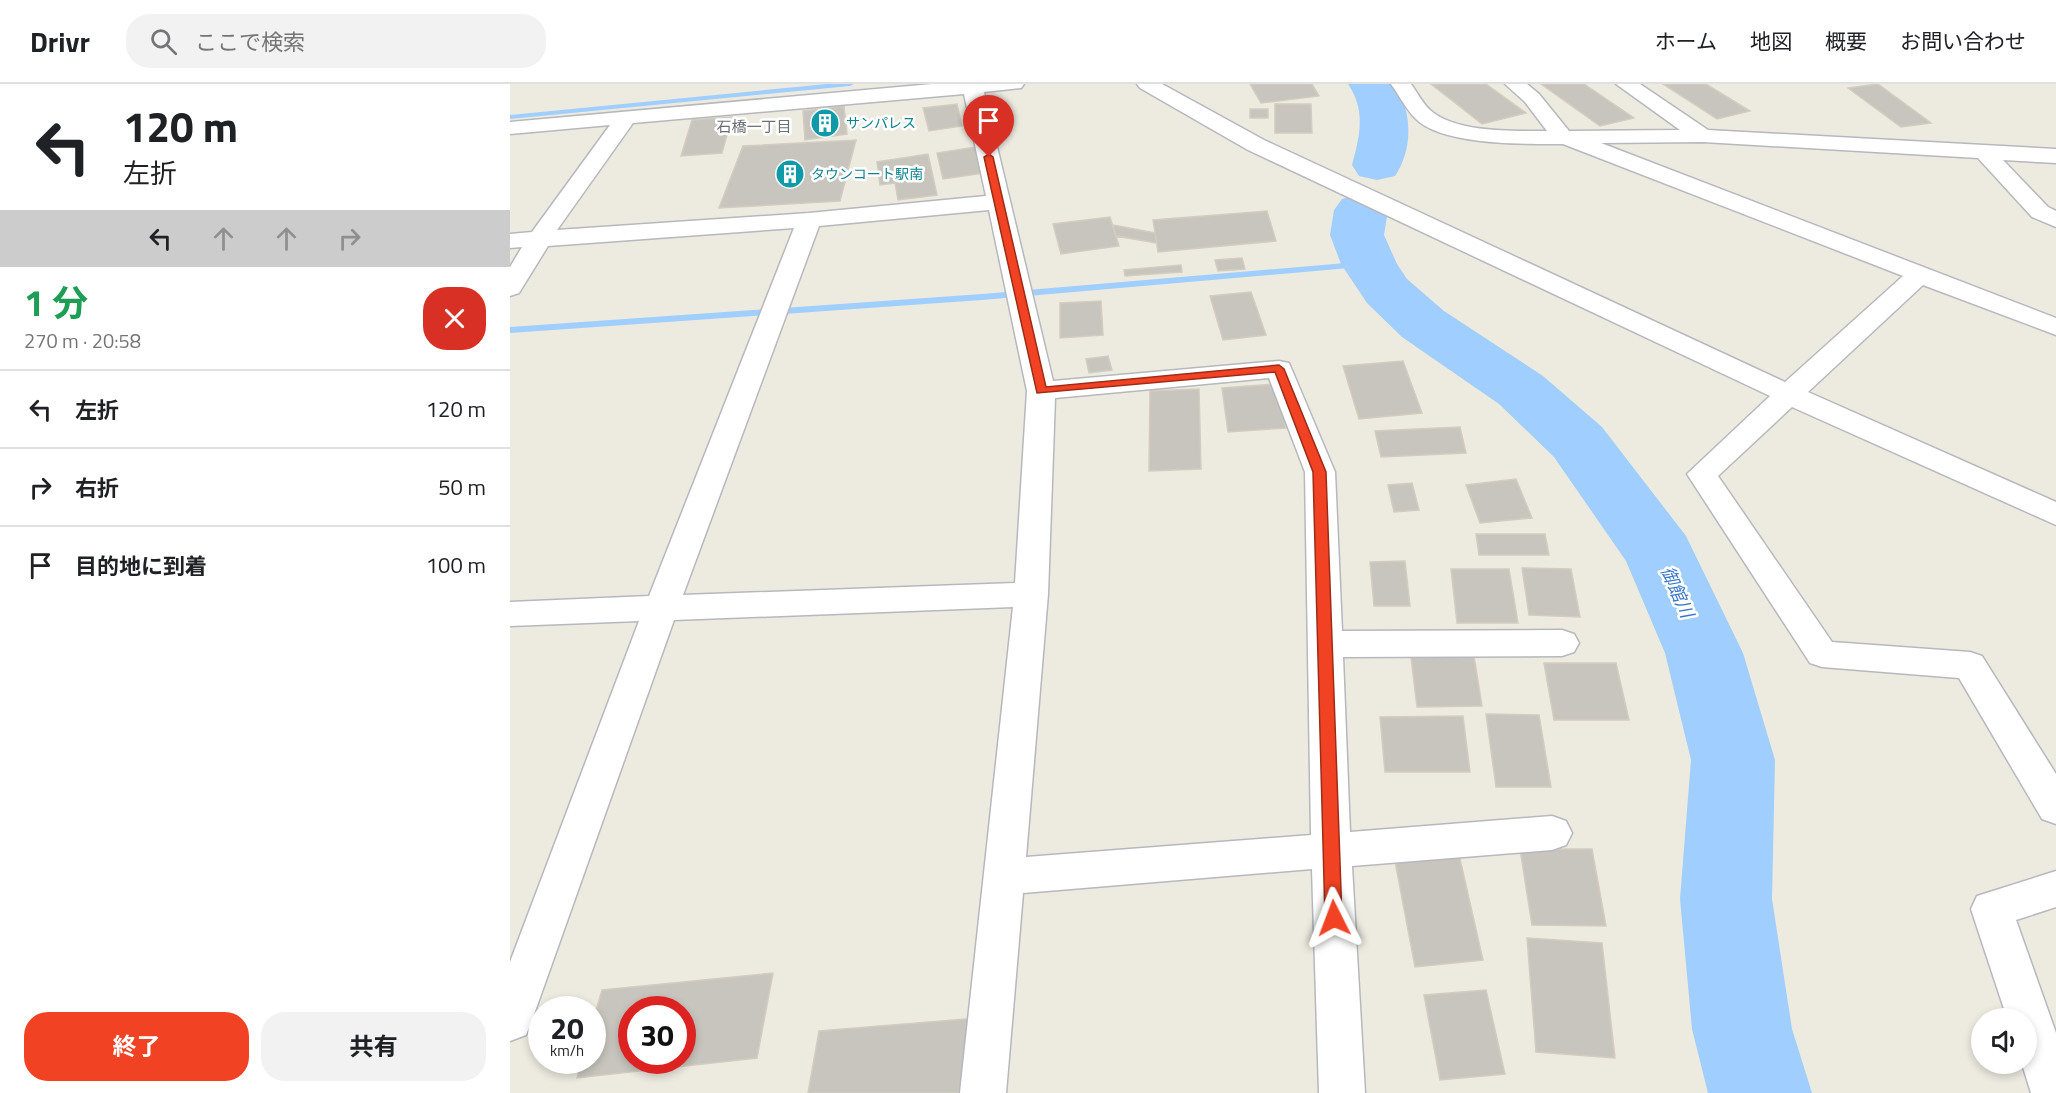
<!DOCTYPE html>
<html lang="ja">
<meta charset="utf-8">
<style>
:root{--surface:#fff;--page:#f2f2f2;--text:#202124;--muted:#757577;--line:#e0e0e0;--accent:#f14323}
body{margin:0;font-family:"Titillium Web","Noto Sans JP",sans-serif;background:var(--page);color:var(--text);height:100vh;display:flex;flex-direction:column;font-size:22px;white-space:nowrap}
*{box-sizing:border-box;margin:0}
p{font-size:20px;color:var(--muted)}
.icon{flex:none;width:33px;height:33px;fill:none;stroke:currentColor;stroke-width:2;stroke-linecap:round;stroke-linejoin:round}
.map{position:relative;flex:1;overflow:hidden}
.details{display:flex;flex-direction:column;background:var(--surface);width:510px}
.details>*{flex:none}
.guide{background:#fff;color:var(--text);overflow:hidden}
.controls{position:absolute;left:1461px;top:924px;display:grid;gap:12px}
.controls a{display:grid;place-items:center;width:66px;height:66px;border-radius:50%;background:var(--surface);box-shadow:0 3px 9px #0003;font-size:30px}
.speed{position:absolute;left:18px;top:912px;display:flex;gap:12px;font-size:30px;font-weight:700;text-align:center}
.speed>*{display:grid;place-content:center;width:78px;height:78px;border-radius:50%;background:var(--surface);box-shadow:0 3px 9px #0003;line-height:1}
.speed small{font-size:15px;font-weight:400}
.speed .limit{border:9px solid #d22;background:#fff;color:#111}
.pin{position:absolute;display:grid;place-items:center;width:51px;height:51px;color:#fff;margin:-62px -26px;border-radius:50% 50% 50% 0;rotate:-45deg;box-shadow:0 0 6px #0007}
.pin .icon{rotate:45deg}
.me{position:absolute;width:66px;margin:-33px;rotate:357deg;stroke-linejoin:round;filter:drop-shadow(0 0 4px #0008)}
.turn{display:flex;align-items:center;gap:21px;height:126px;padding:0 24px;font-size:27px}
.turn .icon{width:78px;height:78px;stroke-width:2.5}
.turn b{display:block;font-size:42px;line-height:51px}
.lanes{display:flex;align-items:center;height:57px;padding:0 24px;background:#0003;justify-content:center;gap:30px;direction:ltr}
.lanes .off{opacity:.35}
.round{display:grid;place-items:center;flex:none;width:63px;height:63px;border-radius:24px;background:var(--page)}
.overview{display:flex;align-items:center;justify-content:space-between;height:102px;padding:0 24px}
h1{font-size:36px;font-weight:700;line-height:45px;color:#1e9e55}
.primary-button{display:flex;gap:12px;margin-top:auto;padding:12px 24px}
.primary-button a{flex:1;height:69px;border-radius:24px;background:var(--accent);color:#fff;font-size:24px;font-weight:700;line-height:69px;text-align:center}
.primary-button a+a{background:var(--page);color:var(--text)}
ul{padding:0;list-style:none}
li{display:flex;align-items:center;gap:18px;height:78px;padding:0 24px;border-top:2px solid var(--line)}
li div{flex:1}
li b{display:block;font-size:22px}
li em{font-style:normal}
header{display:flex;align-items:center;gap:36px;box-sizing:border-box;height:84px;padding:0 30px;background:var(--surface);border-bottom:2px solid var(--line)}
header strong{font-size:28px}
nav{display:flex;gap:33px;margin-inline-start:auto;font-size:21px}
.search{width:420px;height:54px;background:var(--page);display:flex;align-items:center;gap:15px;box-sizing:border-box;padding:0 21px;border-radius:24px;color:var(--muted);font-size:22px}
main{display:flex;flex:1;min-height:0}
.map>svg:first-child{display:block}
.lines{fill:none;stroke-linecap:round;stroke-linejoin:round}
.stream{fill:#9fceff;fill-rule:evenodd}
.river{fill:#9fceff;fill-rule:evenodd}
.building{fill:#c8c5be;stroke:#d2cdbf;stroke-width:1.5;fill-rule:evenodd}
.minor-casing{stroke:#b6b8be;stroke-width:3}
.minor{fill:#fff;fill-rule:evenodd}
.route{fill:#f14323;stroke:#9d2c17;stroke-width:1.5}
.labels{text-anchor:middle;stroke-width:5;stroke-linejoin:round;paint-order:stroke}
.far-culture-label{font-size:14px;fill:#0d838f;stroke:#fff;text-anchor:start}
.far-neighbourhood-label{font-size:15px;fill:#6a6f74;stroke:#fff}
.water-label{font-size:18px;font-style:italic;fill:#3c76c7;stroke:#fff}
</style>
<header>
<strong>Drivr</strong>
<div class="search"><svg class="icon" aria-label="search" viewBox="0 0 24 24"><circle cx="10" cy="10" r="6"/><path d="M15 15l6 6"/></svg>ここで検索</div>
<nav><a>ホーム</a><a>地図</a><a>概要</a><a>お問い合わせ</a></nav>
</header>
<main>
<section class="details">
<div class="guide">
<div class="turn"><svg class="icon" aria-label="left" viewBox="0 0 24 24"><path d="M17 20v-9H6M10 6l-5 5 5 5"/></svg><div><b>120 m</b>左折</div></div>
<div class="lanes"><svg class="icon" aria-label="left" viewBox="0 0 24 24"><path d="M17 20v-9H6M10 6l-5 5 5 5"/></svg><svg class="icon off" aria-label="ahead" viewBox="0 0 24 24"><path d="M12 20V5M6 11l6-6 6 6"/></svg><svg class="icon off" aria-label="ahead" viewBox="0 0 24 24"><path d="M12 20V5M6 11l6-6 6 6"/></svg><svg class="icon off" aria-label="right" viewBox="0 0 24 24"><path d="M7 20v-9h11M14 6l5 5-5 5"/></svg></div>
</div>
<div class="overview"><div><h1>1 分</h1><p>270 m · 20:58</p></div><a class="round" style="background:#d93025;color:#fff"><svg class="icon" aria-label="close" viewBox="0 0 24 24"><path d="M6 6l12 12M18 6L6 18"/></svg></a></div>
<ul>
<li><svg class="icon" aria-label="left" viewBox="0 0 24 24"><path d="M17 20v-9H6M10 6l-5 5 5 5"/></svg><div><b>左折</b></div><em>120 m</em></li>
<li><svg class="icon" aria-label="right" viewBox="0 0 24 24"><path d="M7 20v-9h11M14 6l5 5-5 5"/></svg><div><b>右折</b></div><em>50 m</em></li>
<li><svg class="icon" aria-label="arrive" viewBox="0 0 24 24"><path d="M6 21V4h12l-3 4 3 4H6"/></svg><div><b>目的地に到着</b></div><em>100 m</em></li>
</ul>
<div class="primary-button"><a>終了</a><a>共有</a></div>
</section>
<div class="map">
<svg width="1546" height="1009" viewBox="0 0 1546 1009">
<rect width="100%" height="100%" fill="#edebe0"/>
<g class="lines">
<path class="stream" d="M317 0H344L340 2 0 35V31Z
M859 177 862 178V182L472 216 0 249V243L472 210Z"/>
<path class="river" d="M838 0H884C903 27 903 65 885 92L867 96 849 92 842 81C850 52 856 26 838 0Z
M851 110 870 115 878 126 874 151 887 180 897 195 934 227 1033 292 1092 343 1176 452 1233 569 1265 676 1262 815 1282 945 1302 1009H1198L1182 945 1170 815 1181 676 1155 569 1116 477 1044 373 989 320 892 253 857 219 831 180 820 151 824 126 832 115Z"/>
</g>
<path class="building" d="M740 0H802L809 12 751 19Z
M921 0H976L1016 29 972 40Z
M1031 0H1074L1124 34 1090 42Z
M1153 0H1196L1240 27 1207 35Z
M1368 0 1421 39 1391 43 1338 4Z
M447 20 452 42 419 47 413 24Z
M765 20H801L802 49H765Z
M334 22 337 50 295 56 293 27Z
M740 25H758V34H740Z
M222 33 212 69 171 72 182 36Z
M346 56 330 117 209 124 233 62Z
M465 63 475 89 433 95 427 69Z
M418 70 427 111 388 116 385 99 370 101 367 78Z
M757 127 766 157 648 168 643 136Z
M600 133 609 162 551 170 543 140Z
M603 141 645 149 647 159 606 152Z
M732 174 735 185 708 187 705 176Z
M671 181 672 188 615 192 614 186Z
M741 208 756 251 713 256 700 212Z
M591 217 593 251 550 254V219Z
M598 272 602 286 579 289 576 275Z
M893 277 912 329 849 335 833 282Z
M767 300 776 344 718 348 712 304Z
M689 305 691 385 639 387 640 307Z
M950 343 956 369 871 373 865 347Z
M1006 395 1022 434 970 439 956 401Z
M902 399 909 426 884 428 878 401Z
M966 450H1035L1039 471H969Z
M895 477 900 522H864L860 478Z
M1012 484 1061 485 1070 533 1019 531Z
M941 485H999L1008 539H947Z
M964 572 972 622 907 623 901 573Z
M1034 579H1106L1119 636H1044Z
M976 630 1029 631 1041 703H986Z
M953 632 960 688H875L870 633Z
M1010 765H1082L1096 842 1022 841Z
M948 766 973 876 905 883 884 772Z
M1017 854 1092 859 1105 974 1026 968Z
M263 889 247 974 67 994 72 976H82V940L92 906ZM122 926H172V976H122Z
M976 906 995 990 930 996 914 911Z
M480 933 474 1009H298L309 947Z"/>
<g class="lines">
<g class="minor-casing">
<path id="minor" d="M422 0H514L511 4 474 8 543 297 769 277 779 279 825 388 832 547 1052 546 1064 550 1069 559 1064 568 1052 572 833 573 840 748 1042 732 1056 737 1062 749 1056 761 1042 766 842 782 855 1009H809L802 785 513 809 496 1009H450L503 523 164 536 22 936 16 951 0 957V878L129 537 0 542V518L139 512 284 144 38 162 9 209 0 212V183L12 163 0 164V150L22 148 100 41 0 50V38ZM454 10 476 112 299 129 47 146 123 39ZM479 126 517 307 505 499 173 511 309 142ZM759 294 795 388 801 751 516 773 538 510 545 314Z
M627 0H652L754 56 1275 298 1393 192 1053 60C1017 60 931 62 905 34 896 25 889 11 881 0H901C907 8 913 20 920 26 945 49 1005 47 1037 47L1015 18 995 0H1017L1029 10 1059 47 1170 46 1106 0H1130L1198 46 1546 65V79L1493 76 1538 123 1546 127V143L1522 133 1468 74 1193 58 1091 59 1546 234V251L1413 201 1298 308 1546 418V441L1282 323 1208 392 1322 558 1460 568 1472 572 1546 690V740L1532 735 1449 594 1312 583 1300 579 1177 390 1260 312 738 66 630 4Z
M1546 787V823L1506 836 1546 949V1009H1521L1512 980H1516V934H1497L1461 825 1467 812Z"/>
</g>
<use href="#minor" class="minor"/>
</g>
<path class="route" d="M479 70 483 73 536 303 769 281 774 285 816 388 832 834 830 839 824 842 818 839 815 834 803 388 765 288 527 309 474 73Z"/>
<defs>
<g id="building-disc" transform="scale(1.5)"><circle r="9.5" fill="#0f9aa8" stroke="#fff"/><path d="M-4-6H4V6H1V3H-1V6H-4ZM-2.5-4.3h1.7v1.8h-1.7ZM.8-4.3h1.7v1.8H.8ZM-2.5-1h1.7V.8h-1.7ZM.8-1h1.7V.8H.8Z" fill="#fff"/></g>
</defs>
<g fill-rule="evenodd">
<use href="#building-disc" x="315" y="39"/>
<use href="#building-disc" x="280" y="90"/>
</g>
<g class="labels">
<g class="far-culture-label">
<text x="336" y="44">サンパレス</text>
<text x="301" y="95">タウンコート駅南</text>
</g>
<g class="far-neighbourhood-label">
<text x="244" y="48">石橋一丁目</text>
</g>
<g class="water-label">
<text transform="translate(1167 508) rotate(66)" y="6">御館川</text>
</g>
</g>
</svg>
<div class="controls">
<a><svg class="icon" aria-label="sound" viewBox="0 0 24 24"><path d="M4 9h4l5-4v14l-5-4H4zM17 9q2 3 0 6"/></svg></a>
</div>
<div class="speed"><div>20<small>km/h</small></div><div class="limit">30</div></div>
<div class="pin" style="left:479px;top:73px;background:#d93025"><svg class="icon" aria-label="arrive" viewBox="0 0 24 24"><path d="M6 21V4h12l-3 4 3 4H6"/></svg></div>
<svg class="me" style="left:824px;top:834px" viewBox="-20 -20 40 40"><path d="M0-17L14 15 0 8-14 15z" fill="#f14323" stroke="#fff" stroke-width="4"/></svg>
</div>
</main>
